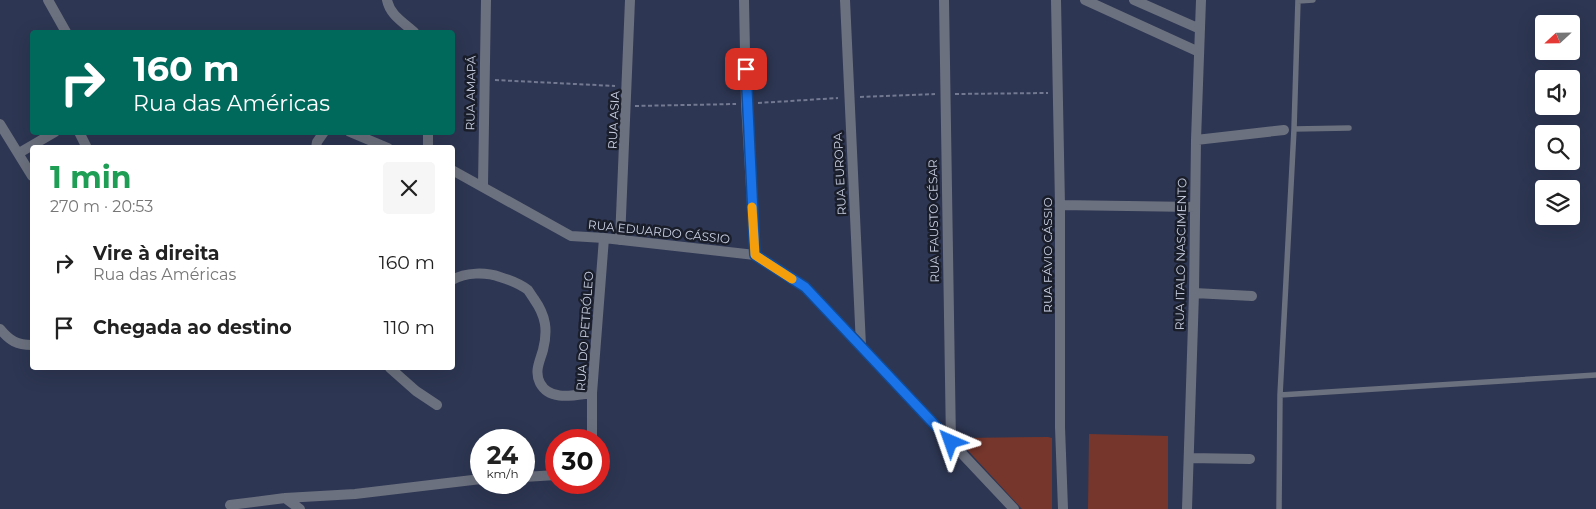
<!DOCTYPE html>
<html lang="pt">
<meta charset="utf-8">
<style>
:root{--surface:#fff;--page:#f6f6f6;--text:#222;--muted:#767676}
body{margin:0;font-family:Montserrat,sans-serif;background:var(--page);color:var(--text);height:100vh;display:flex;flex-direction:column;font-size:19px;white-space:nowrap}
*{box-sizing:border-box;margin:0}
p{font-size:16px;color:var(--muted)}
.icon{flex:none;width:28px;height:28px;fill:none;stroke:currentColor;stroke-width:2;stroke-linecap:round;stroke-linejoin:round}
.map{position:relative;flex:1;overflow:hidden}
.sheet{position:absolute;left:30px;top:145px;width:425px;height:225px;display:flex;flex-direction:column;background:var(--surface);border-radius:5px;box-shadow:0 5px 20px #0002}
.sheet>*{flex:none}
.guide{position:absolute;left:30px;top:30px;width:425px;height:105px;border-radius:5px;box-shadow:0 5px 20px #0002;background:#00695c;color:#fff;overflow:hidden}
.needle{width:32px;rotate:248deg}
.controls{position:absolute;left:1535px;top:15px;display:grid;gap:10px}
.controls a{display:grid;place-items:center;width:45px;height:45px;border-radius:5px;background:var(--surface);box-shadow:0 5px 20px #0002;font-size:25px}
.speed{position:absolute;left:470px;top:429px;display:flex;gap:10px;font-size:25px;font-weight:700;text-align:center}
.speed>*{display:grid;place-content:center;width:65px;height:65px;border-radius:50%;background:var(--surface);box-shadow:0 5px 20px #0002;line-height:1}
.speed small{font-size:12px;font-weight:400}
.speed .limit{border:8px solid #d22;background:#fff;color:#111}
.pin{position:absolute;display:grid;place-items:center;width:42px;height:42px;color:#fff;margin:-21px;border-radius:10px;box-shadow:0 2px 8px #0006}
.me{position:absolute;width:55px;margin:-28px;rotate:317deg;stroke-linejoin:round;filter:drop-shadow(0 0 4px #0008)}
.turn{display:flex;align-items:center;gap:18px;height:105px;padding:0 20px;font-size:22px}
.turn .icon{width:65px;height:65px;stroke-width:2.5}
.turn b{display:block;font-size:35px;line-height:42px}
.round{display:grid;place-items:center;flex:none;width:52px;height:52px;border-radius:5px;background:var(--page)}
.head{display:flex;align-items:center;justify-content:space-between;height:85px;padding:0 20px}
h1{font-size:30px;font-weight:700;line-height:38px;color:#1e9e55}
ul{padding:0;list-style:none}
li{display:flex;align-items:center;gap:15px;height:65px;padding:0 20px}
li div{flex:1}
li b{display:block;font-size:19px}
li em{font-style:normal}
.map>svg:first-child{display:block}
.green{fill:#76362c}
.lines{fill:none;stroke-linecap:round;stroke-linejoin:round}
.path{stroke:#727991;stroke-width:2;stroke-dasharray:4 2.5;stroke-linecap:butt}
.service{stroke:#6c717f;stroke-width:5.5}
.minor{stroke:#6c717f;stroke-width:10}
.route-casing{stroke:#114b97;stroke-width:12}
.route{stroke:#1a73e8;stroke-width:9}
.slow{stroke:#f59e0b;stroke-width:9}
.labels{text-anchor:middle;stroke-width:5;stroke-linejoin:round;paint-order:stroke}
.street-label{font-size:12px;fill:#ccd2e4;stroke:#1a1e2b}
</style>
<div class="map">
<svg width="1596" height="509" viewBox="0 0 1596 509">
<rect width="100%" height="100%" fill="#2d3652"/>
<path class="green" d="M1089 434 1168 436V509H1088Z
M1048 437 1052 438V509H1022L962 444V438Z"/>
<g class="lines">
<path class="path" d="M495 80 615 86
M955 94 1048 93
M860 97 935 94
M758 103 838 98
M635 106 736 104"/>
<path class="service" d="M1298 1 1313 0
M1294 129 1349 128
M1280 395 1596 375
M1279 509 1280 395 1294 129 1298 0"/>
<path class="minor" d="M48 0 66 32
M387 0C390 15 403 22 414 32
M744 0 746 104 755 255
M845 0 861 346
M944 0 951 442
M1056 0 1060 205V427L1063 509
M1085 0 1199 52
M1134 0 1200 29
M0 124 32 176
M79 132 87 148
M350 132 388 148
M428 132V148
M1196 140 1284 130
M316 148 317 142 324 132
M19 153 55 132
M452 170 571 236 604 238 755 255 805 287 1014 509
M483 185 486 0
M1060 205 1195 207
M620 240 630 0
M452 280C466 272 486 272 500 277 510 280 520 284 528 290 530 293 532 296 534 299 546 316 548 330 543 350 540 361 534 371 540 383 550 402 575 395 592 393
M1194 293 1252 296
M0 329C10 341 17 345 32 345
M390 368 416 391 437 405
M592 440V393L604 238
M1189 458 1250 459
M524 477 556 475
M285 498 300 509
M230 505 285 498 355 494 481 479
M1187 509 1194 293 1196 140 1201 0"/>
</g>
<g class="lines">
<g class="route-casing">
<path id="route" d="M746 69 755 255 805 287 951 442"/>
</g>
<use href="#route" class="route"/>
<path class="slow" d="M752 207 755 255 792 279"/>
</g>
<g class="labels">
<g class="street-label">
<text transform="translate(471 93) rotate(-89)" y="4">RUA AMAPÁ</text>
<text transform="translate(614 120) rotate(-87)" y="4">RUA ASIA</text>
<text transform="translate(840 174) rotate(-93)" y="4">RUA EUROPA</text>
<text transform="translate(934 221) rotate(-91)" y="4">RUA FAUSTO CÉSAR</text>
<text transform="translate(659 232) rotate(6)" y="4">RUA EDUARDO CÁSSIO</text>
<text transform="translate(1181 254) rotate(-89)" y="4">RUA ITALO NASCIMENTO</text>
<text transform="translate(1048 255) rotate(-90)" y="4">RUA FÁVIO CÁSSIO</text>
<text transform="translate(585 331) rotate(-86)" y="4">RUA DO PETRÓLEO</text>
</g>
</g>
</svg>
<div class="controls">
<a><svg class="needle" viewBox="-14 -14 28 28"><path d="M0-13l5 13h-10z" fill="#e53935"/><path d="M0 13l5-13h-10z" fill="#767676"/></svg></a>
<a><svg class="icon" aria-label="sound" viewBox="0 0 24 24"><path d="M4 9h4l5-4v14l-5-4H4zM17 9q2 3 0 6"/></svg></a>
<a><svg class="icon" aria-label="search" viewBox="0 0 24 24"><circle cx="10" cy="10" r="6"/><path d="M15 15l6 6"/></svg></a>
<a><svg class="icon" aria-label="layers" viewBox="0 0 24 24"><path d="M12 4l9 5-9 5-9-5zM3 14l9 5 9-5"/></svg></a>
</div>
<div class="speed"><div>24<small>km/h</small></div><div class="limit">30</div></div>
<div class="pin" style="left:746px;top:69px;background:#d93025"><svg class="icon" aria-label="arrive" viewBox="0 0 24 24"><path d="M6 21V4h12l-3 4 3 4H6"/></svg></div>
<svg class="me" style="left:951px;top:442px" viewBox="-20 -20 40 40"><path d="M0-17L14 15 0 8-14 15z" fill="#1a73e8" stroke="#fff" stroke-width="4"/></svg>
<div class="guide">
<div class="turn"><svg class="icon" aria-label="right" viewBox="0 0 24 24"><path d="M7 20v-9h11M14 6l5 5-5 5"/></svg><div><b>160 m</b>Rua das Américas</div></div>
</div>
<section class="sheet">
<div class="head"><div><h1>1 min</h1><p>270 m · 20:53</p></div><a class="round"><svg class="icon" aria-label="close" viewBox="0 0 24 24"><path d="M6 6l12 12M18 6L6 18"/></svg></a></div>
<ul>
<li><svg class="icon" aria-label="right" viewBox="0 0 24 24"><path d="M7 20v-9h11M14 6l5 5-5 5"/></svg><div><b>Vire à direita</b><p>Rua das Américas</p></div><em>160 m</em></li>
<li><svg class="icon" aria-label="arrive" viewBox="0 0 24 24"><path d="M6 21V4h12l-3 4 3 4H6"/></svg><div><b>Chegada ao destino</b></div><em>110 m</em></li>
</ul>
</section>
</div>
